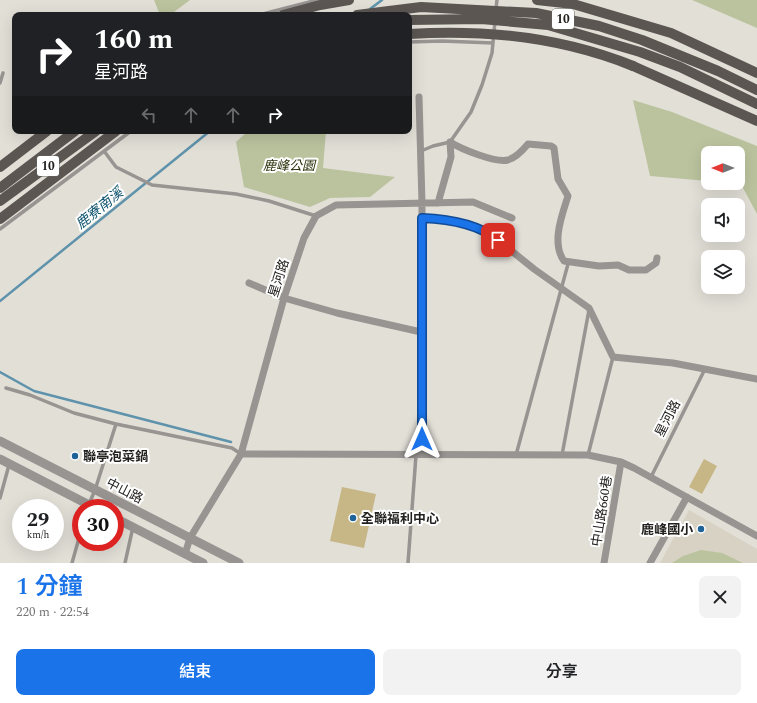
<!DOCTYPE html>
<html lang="zh-TW">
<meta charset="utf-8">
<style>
:root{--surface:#fff;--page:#f2f2f2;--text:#202124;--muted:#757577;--accent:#1a73e8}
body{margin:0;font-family:Spectral,"Noto Sans TC",serif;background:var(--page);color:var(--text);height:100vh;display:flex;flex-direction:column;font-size:15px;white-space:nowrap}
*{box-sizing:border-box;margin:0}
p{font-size:13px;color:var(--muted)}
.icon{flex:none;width:22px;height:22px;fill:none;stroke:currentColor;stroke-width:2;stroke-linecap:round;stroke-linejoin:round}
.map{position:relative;height:563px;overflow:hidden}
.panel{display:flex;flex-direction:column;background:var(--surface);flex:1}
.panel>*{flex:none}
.top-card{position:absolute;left:12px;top:12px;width:400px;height:122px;border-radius:8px;box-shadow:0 4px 16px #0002;background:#202124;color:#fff;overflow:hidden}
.needle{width:26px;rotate:270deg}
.tools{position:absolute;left:701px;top:146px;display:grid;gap:8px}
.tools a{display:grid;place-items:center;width:44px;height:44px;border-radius:8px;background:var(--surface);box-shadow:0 4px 16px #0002;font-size:20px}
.speed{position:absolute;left:12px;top:499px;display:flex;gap:8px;font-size:20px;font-weight:700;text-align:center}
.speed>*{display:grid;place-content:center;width:52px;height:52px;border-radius:50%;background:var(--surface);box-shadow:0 4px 16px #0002;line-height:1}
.speed small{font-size:10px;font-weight:400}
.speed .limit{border:6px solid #d22;background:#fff;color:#111}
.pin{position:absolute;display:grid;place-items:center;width:34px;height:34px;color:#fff;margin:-17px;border-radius:8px;box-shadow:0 2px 6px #0006}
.me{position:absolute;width:44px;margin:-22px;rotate:0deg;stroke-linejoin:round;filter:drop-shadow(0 0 3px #0008)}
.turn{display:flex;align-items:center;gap:14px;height:84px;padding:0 16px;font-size:18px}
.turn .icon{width:52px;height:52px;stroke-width:2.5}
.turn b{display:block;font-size:28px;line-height:34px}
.lanes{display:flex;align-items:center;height:38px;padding:0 16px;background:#0003;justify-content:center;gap:20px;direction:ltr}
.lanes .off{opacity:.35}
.round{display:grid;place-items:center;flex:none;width:42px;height:42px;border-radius:8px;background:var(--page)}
.head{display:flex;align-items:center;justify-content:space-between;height:68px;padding:0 16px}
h1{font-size:24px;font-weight:600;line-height:30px;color:var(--accent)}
.primary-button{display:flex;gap:8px;margin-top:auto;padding:8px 16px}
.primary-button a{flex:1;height:46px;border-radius:8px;background:var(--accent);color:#fff;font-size:16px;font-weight:600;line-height:46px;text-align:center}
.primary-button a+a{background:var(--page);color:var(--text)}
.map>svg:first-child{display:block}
.built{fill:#d7d2c4}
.green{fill:#bbc39e}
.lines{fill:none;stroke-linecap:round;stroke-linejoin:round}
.stream{stroke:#5f93ac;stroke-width:2.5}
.building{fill:#c7b787}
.service{stroke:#979491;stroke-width:3.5}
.minor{stroke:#979491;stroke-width:7}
.tertiary{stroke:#979491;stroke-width:9}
.primary{stroke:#5b5652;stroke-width:10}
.primary-bridge{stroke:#5b5652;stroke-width:10}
.route-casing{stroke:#114b97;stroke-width:10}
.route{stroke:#1a73e8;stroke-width:7}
.poi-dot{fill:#1e6297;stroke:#fff;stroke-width:1.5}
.labels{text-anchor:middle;stroke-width:4;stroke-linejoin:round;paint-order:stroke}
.shield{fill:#fff;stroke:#646462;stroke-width:1}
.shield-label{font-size:12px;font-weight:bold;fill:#22211f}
.park-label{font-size:13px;font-style:italic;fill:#2b310b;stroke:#fff}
.street-label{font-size:13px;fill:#22211f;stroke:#fff}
.poi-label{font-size:13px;font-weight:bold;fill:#22211f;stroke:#fff;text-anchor:start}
.water-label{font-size:14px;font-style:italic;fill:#0e536e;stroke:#fff}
</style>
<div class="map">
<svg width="757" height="563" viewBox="0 0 757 563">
<rect width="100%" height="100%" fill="#e2dfd7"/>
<path class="built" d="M689 510 757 549V563H660Z"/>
<path class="green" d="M154 0H190L170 15H160Z
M692 0H757V28Z
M633 100 672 112 757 146V214L741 184 732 183H738V153H708V181L650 176Z
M248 131H326L323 168 395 177 370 197 330 198 310 207 244 187 236 142Z
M701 550 722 553 743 563H672L683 556Z"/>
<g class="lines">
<path class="stream" d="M370 9 382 0
M0 301 210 131
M0 372 34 391 231 442"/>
</g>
<path class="building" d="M704 459 717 466 702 494 689 487Z
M342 487 376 494 364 548 330 541Z"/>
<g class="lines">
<path class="service" d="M496 9 497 0
M259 15 317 0
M409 42 442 41 493 43
M0 83 3 73
M104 151 116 167 152 185 236 194 269 201 316 216
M421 151 433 146 450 142 471 112 482 85 492 53 495 21
M0 229 131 131
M6 388 30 395 74 413 116 424
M516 455 568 264 566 262
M562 455 589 310
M588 455 613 357
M651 477 705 369
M0 498 9 465
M89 504 95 490 116 424 232 448 241 454
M72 563 81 531
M125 563 133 527
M408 563 416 455"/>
<path class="minor" d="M419 97 422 203 421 454
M438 203 451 157 450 142C461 149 495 163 508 160 515 158 523 150 528 144L551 146 554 148 558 179 568 196C562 215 551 243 564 261L599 266 618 265 629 270H646L656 263 657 258
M422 218 461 223 488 232 534 269 589 308 613 357 673 363 757 379
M249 283 284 298 337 313 421 332
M241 454 588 455 621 462 634 468 757 536
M185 554 190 538 241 454 284 298 304 238 316 216 336 205 473 202 512 218
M604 563 621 462
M650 563 687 497"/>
<path class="tertiary" d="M0 441 239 563
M0 459 95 508
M115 518 203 563"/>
<path class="primary" d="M537 0 573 4 671 33 757 73
M283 15 320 5 349 0
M633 66 757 121
M0 167 47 131
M0 188 75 131
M0 201 96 131
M0 219 116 131"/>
<path class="primary-bridge" d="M357 15 421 7 536 13 599 26 642 40 718 71 757 90
M409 20 481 19 548 25 640 52 680 67 757 104
M409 34C486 29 561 37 633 66"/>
</g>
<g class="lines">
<g class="route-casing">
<path id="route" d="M422 439V218C448 219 478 224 498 240"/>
</g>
<use href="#route" class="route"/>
</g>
<g class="poi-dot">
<circle cx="75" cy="456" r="4"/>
<circle cx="353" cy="518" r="4"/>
<circle cx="701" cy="529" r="4"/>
</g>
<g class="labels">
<g class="shield">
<rect x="552" y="9" width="22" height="20" rx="3"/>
<rect x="37" y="156" width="22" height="20" rx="3"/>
</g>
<g class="shield-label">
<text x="563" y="23">10</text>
<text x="48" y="170">10</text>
</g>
<g class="park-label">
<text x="289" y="170">鹿峰公園</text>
</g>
<g class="street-label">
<text transform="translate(278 278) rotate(-72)" y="5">星河路</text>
<text transform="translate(667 418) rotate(-63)" y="5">星河路</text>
<text transform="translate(125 490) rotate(27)" y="5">中山路</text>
<text transform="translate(601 511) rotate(-81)" y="5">中山路660巷</text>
</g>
<g class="poi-label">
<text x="83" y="461">聯亭泡菜鍋</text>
<text x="361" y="523">全聯福利中心</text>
<text x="693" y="534" text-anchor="end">鹿峰國小</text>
</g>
<g class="water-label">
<text transform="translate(99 208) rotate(-39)" y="5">鹿寮南溪</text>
</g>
</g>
</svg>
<div class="tools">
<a><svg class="needle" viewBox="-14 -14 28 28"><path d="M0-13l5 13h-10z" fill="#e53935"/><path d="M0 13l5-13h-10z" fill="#757577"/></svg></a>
<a><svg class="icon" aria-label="sound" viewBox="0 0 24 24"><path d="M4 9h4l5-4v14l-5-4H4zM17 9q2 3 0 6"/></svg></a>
<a><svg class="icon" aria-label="layers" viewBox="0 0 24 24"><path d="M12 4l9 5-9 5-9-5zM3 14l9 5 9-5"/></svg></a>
</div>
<div class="speed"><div>29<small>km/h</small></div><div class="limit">30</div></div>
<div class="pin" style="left:498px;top:240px;background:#d93025"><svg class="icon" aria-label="arrive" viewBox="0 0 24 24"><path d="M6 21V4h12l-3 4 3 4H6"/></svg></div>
<svg class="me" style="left:422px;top:439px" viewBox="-20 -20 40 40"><path d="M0-17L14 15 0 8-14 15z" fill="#1a73e8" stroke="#fff" stroke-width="4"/></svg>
<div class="top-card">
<div class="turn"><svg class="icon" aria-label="right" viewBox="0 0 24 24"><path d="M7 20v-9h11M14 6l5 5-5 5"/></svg><div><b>160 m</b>星河路</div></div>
<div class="lanes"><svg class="icon off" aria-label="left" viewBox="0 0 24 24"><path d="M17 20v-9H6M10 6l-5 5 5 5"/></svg><svg class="icon off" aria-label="ahead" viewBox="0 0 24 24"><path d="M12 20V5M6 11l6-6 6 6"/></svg><svg class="icon off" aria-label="ahead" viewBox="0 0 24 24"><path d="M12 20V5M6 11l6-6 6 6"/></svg><svg class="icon" aria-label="right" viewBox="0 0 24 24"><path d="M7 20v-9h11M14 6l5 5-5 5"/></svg></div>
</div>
</div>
<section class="panel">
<div class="head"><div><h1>1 分鐘</h1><p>220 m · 22:54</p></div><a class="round"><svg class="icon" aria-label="close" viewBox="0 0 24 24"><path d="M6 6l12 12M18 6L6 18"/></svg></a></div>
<div class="primary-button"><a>結束</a><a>分享</a></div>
</section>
